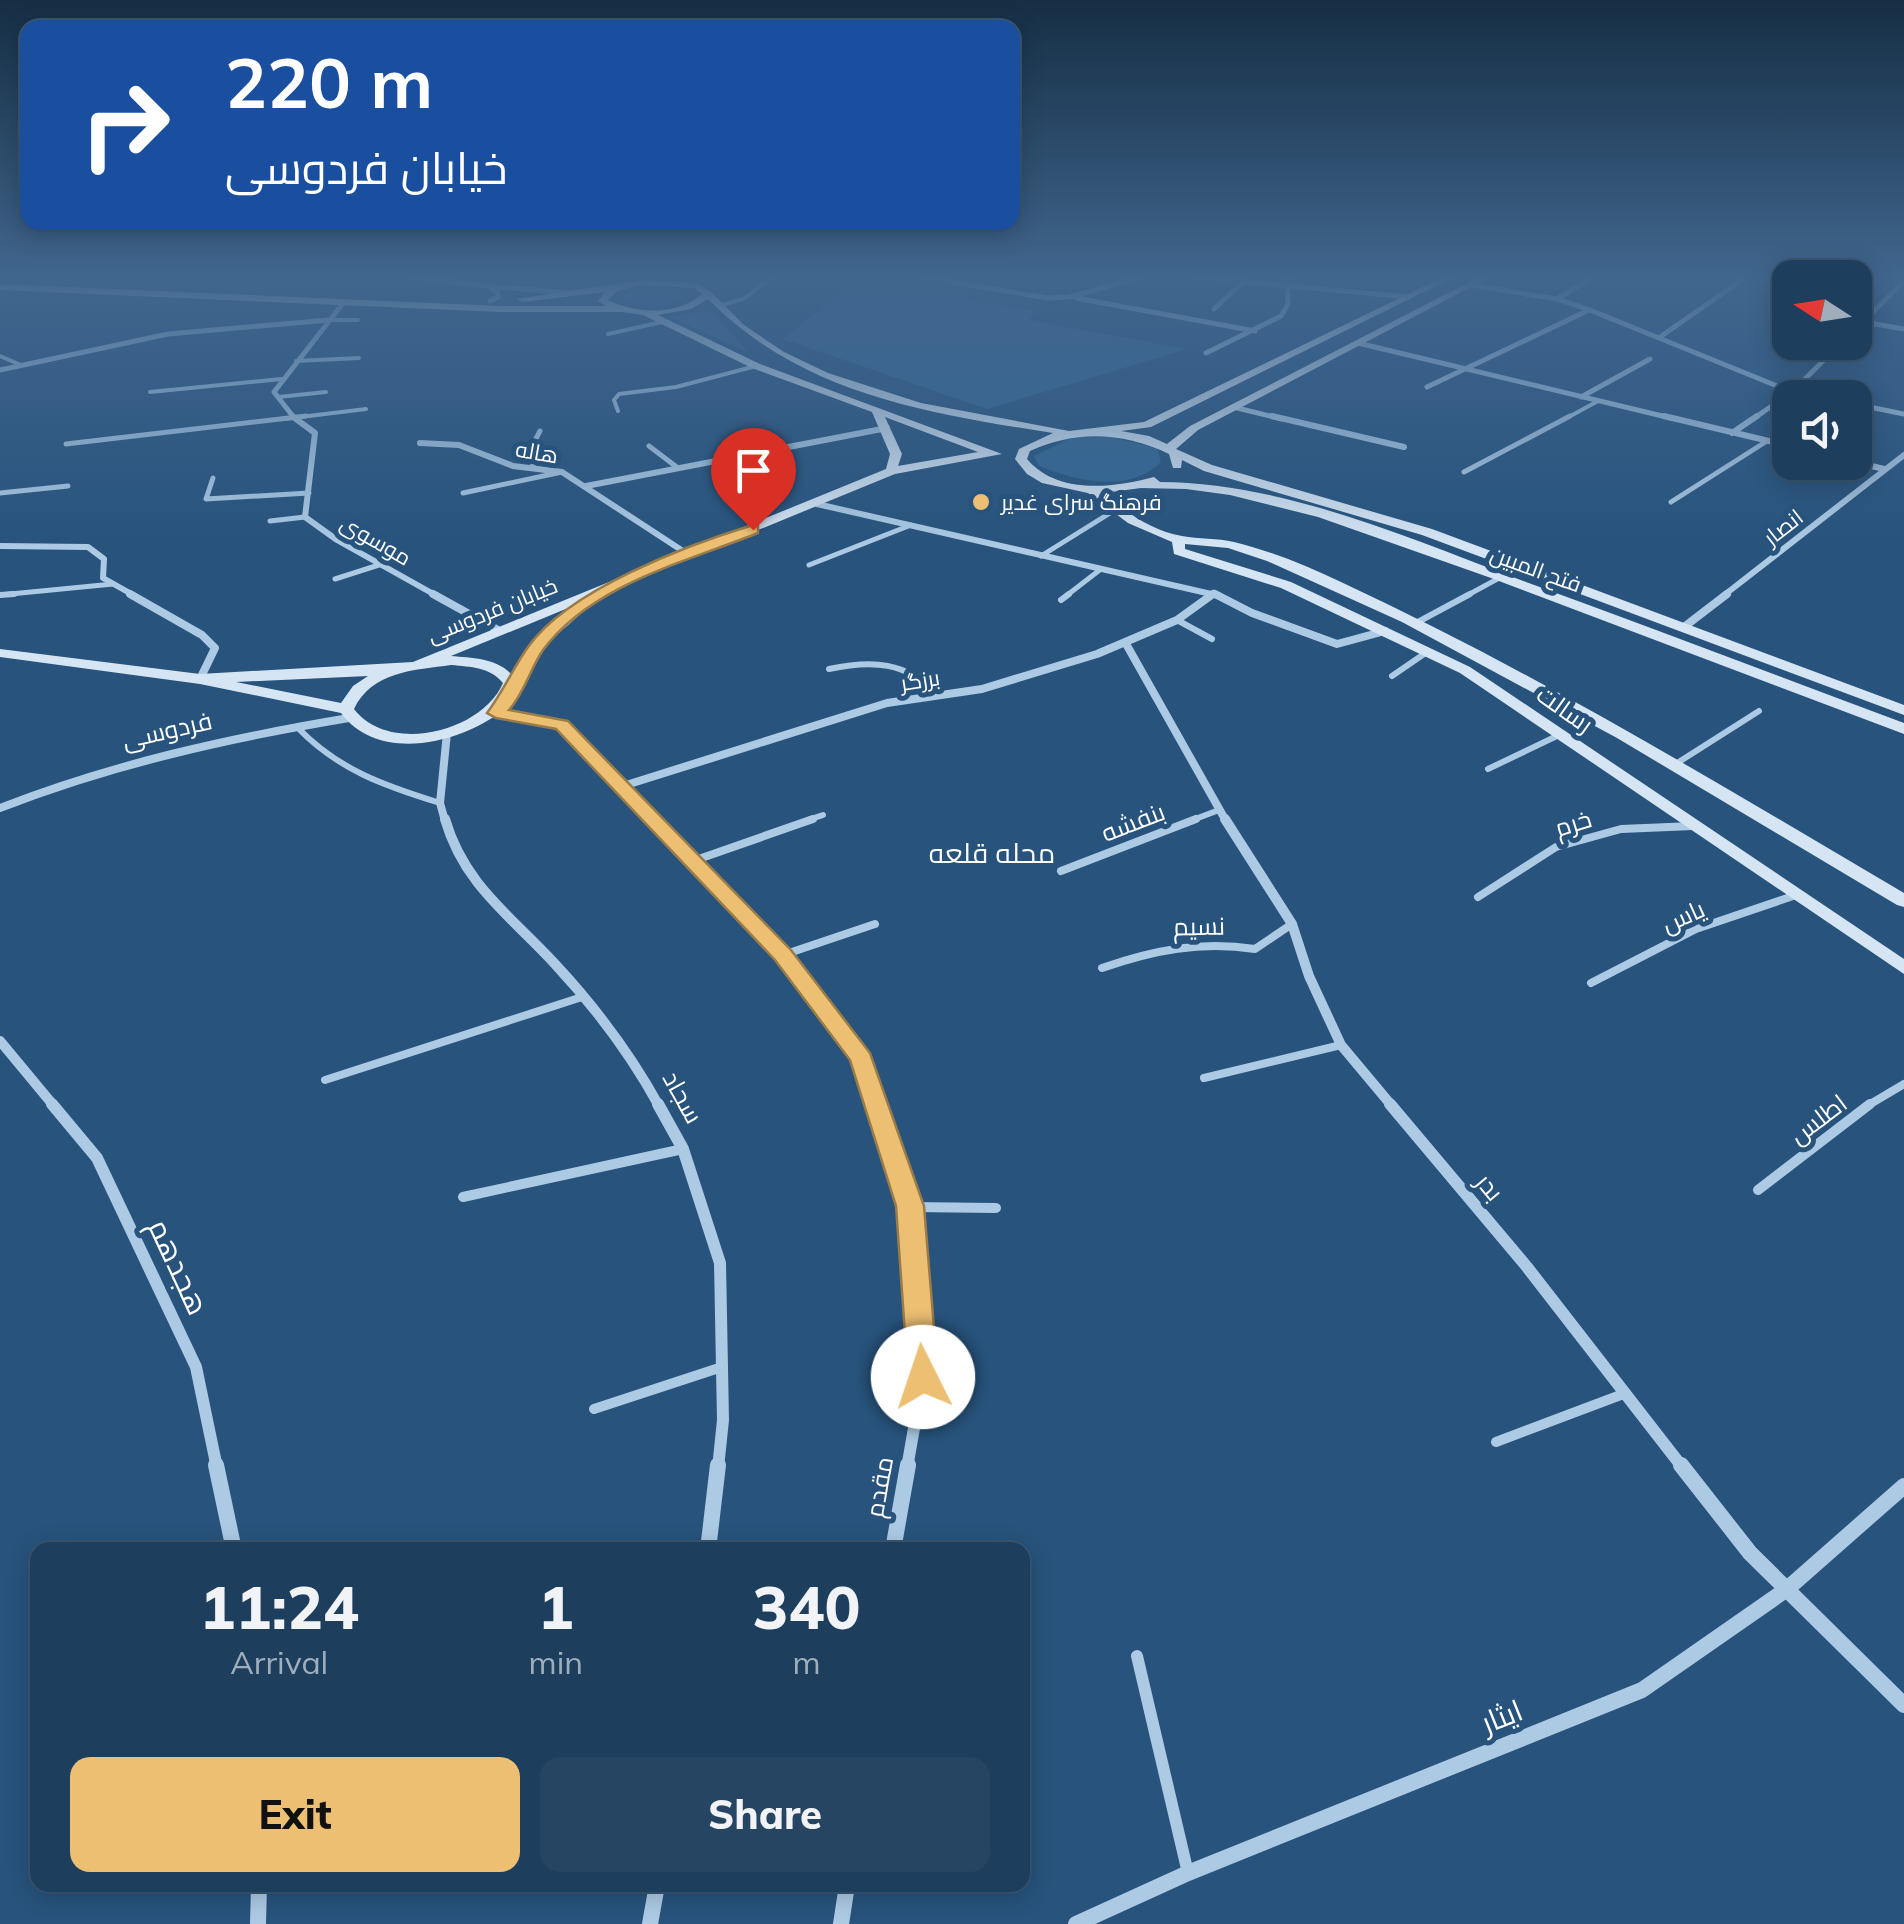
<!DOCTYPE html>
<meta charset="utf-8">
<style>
:root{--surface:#1d3e5d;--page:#254563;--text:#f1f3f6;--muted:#a0aebc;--line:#3b5772;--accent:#ecbf72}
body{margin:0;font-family:Mulish,Cairo,sans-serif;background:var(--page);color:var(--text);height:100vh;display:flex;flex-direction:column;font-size:38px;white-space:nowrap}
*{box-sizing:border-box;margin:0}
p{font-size:32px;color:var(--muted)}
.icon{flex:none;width:55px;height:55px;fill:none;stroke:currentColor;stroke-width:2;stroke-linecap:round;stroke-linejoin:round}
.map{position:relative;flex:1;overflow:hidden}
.sheet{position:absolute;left:30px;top:1542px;width:1000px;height:350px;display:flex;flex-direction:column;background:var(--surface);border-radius:20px;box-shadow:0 5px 25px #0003,0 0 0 2px var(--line)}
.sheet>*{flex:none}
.guide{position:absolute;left:20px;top:20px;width:1000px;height:210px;border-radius:20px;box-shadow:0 5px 25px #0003,0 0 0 2px var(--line);background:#1a4fa0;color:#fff;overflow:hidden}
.needle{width:65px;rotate:282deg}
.buttons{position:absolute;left:1772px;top:260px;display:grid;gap:20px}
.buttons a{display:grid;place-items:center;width:100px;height:100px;border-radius:20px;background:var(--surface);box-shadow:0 5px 25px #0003,0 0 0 2px var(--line);font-size:50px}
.pin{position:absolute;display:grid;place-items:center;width:85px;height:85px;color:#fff;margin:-102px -42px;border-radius:50% 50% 50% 0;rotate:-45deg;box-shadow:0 0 10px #0007}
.pin .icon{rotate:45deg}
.me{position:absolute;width:110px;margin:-55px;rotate:356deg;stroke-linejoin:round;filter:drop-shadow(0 0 8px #0008)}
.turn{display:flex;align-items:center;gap:35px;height:210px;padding:0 40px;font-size:45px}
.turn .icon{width:130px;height:130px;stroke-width:2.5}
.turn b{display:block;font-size:70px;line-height:85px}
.eta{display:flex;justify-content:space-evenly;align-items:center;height:170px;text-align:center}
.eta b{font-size:60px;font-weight:800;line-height:70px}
.button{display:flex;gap:20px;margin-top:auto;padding:20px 40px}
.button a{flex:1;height:115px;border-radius:20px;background:var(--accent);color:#111;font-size:40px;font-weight:800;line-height:115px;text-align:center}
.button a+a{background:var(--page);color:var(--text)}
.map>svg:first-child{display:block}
.green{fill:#326693}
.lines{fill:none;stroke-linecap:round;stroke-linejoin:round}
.lane-far5{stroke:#accae4;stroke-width:4}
.lane-far4{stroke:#accae4;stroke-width:5}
.lane-far3{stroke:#accae4;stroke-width:6}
.lane-far2{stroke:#accae4;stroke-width:8}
.lane-far1{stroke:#accae4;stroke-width:10}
.lane{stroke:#accae4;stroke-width:12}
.street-far5{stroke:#accae4;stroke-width:5}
.street-far4{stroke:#accae4;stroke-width:6}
.street-far3{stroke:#accae4;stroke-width:8}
.street-far2{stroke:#accae4;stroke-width:10}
.street-far1{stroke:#accae4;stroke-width:12}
.street{stroke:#accae4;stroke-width:16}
.secondary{fill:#d5e5f4;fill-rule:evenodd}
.route{fill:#ecbf72;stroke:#997c4a;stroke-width:2.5}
.poi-dot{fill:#ecbf72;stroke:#27537c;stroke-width:4}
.labels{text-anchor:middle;stroke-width:10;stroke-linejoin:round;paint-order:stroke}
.far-street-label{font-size:22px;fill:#fff;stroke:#27537c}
.far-poi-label{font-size:22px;fill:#fff;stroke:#27537c;text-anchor:start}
.street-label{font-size:25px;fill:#fff;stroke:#27537c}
.neighbourhood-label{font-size:28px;fill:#fff;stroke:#27537c}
.near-street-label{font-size:30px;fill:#fff;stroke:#27537c}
</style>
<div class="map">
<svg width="1904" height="1924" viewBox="0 0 1904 1924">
<rect width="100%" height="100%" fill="#27537c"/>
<path class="green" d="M863 277 900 278 970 292 965 300 1035 311 1029 320 1187 349 987 409 783 339Z
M661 288 679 290 686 296C669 309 640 309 621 299L630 291Z
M710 310 749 353H750L668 317Z
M1106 436 1157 448 1161 462C1129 494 1077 481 1039 466L1034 456 1071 438Z"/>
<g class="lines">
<path class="lane-far5" d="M718 306 743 299 773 277
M329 320H358
M608 334 662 322
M0 356 21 365
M296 361 359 358
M150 392 281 379
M278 397 326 392
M618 411 614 400 619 394 676 387 756 366
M284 419 366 409
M1565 419 1598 401"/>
<path class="lane-far4" d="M66 444 306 416
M649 446 678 468
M533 468 532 446 540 431
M1464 472 1570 416
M213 478 206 499 309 493
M0 493 68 486
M463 493 562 472
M1671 502 1767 441
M270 521 305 517
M1041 556 1115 510
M809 565 911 525
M335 579 382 564
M0 595 113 584
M1066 596 1101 569
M1466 596 1501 577"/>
<path class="lane-far3" d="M0 595 14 594
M1061 600 1069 594
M1177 620 1212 639
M1416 623 1470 594
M829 669C871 660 907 661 937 695
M1392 676 1427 652
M297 727C338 770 385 786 440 803
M1674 765 1759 711
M1488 769 1559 735
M805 821 823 815
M1190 821 1219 810"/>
<path class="lane-far2" d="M693 861 813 819
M1061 871 1196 819
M1478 897 1556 847 1621 829 1693 826
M783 955 875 924
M1102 968C1154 950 1200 941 1255 949L1292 924
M1591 983 1696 929 1796 895
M1204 1078 1341 1045
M325 1080 582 997
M1867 1106 1904 1084"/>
<path class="lane-far1" d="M1758 1190 1870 1104
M463 1197 683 1149
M910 1207 996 1208
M594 1409 722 1367
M1496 1442 1626 1393"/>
<path class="lane" d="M1137 1656 1188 1873"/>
<path class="street-far5" d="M412 277 487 286
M923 277 1047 298 1070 297 1140 277
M1195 277 1408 297
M1471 285 1557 299 1590 310 1792 392 1820 398
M1076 298 1255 331
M1557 299 1593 277
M490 301 498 297V292L487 286 571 293
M1214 309 1245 280
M1864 322 1904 329
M1855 330 1904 281
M1660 337 1746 277
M1358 343 1675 419
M1206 353 1281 316 1288 304 1287 277
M0 370 168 334 329 320
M1427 387 1589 310
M1581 397 1650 359
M1855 404 1904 414
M1233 407 1282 419
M295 419 274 392 344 302
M1753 419 1792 392 1842 342"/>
<path class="street-far4" d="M292 416 315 433 305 517 337 540 437 596
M1272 416 1404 447
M1664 416 1790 446
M1732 433 1757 416
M420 443 459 445 513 466 562 472 689 555
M1855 462 1884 469
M586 486 887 428
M817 504 1220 596
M0 546 88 547 104 559 103 578 135 596
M1210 596 1214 593
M1723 596 1904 455"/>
<path class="street-far3" d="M130 594 202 635 215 648 200 679
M433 594 498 630
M1215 594 1252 613 1337 644 1385 631
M1684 627 1727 594
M1125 642 1226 821
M496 713 561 725 654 821
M623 786 887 703 982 689 1097 654 1177 620 1213 594
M0 808C113 764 229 738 349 718
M445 821 440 803 447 733"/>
<path class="street-far2" d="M445 819C464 885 511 916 555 964 595 1007 631 1055 659 1106
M651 819 783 955 862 1059 877 1106
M1225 819 1292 924 1309 976 1341 1045 1392 1106
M0 1041 54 1106"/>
<path class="street-far1" d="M52 1104 97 1158 196 1367 217 1468
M658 1104 683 1149 720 1263 723 1420 718 1468
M877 1104 910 1207 923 1377 907 1468
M1390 1104 1527 1267 1683 1468"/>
<path class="street" d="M216 1465 234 1550
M1681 1465 1750 1553 1904 1705
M708 1550 718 1465
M893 1550 908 1465
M258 1924 259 1885
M650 1924 657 1885
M841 1924 847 1885
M1076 1924 1188 1873 1642 1690 1787 1589 1904 1486"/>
<path class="secondary" d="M1443 277H1454L1151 427 1121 431 1149 436 1167 444 1190 426 1479 277H1490L1198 430 1176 449 1212 465 1432 529 1904 705V715L1422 535 1204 471 1182 460 1181 468H1173L1169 454C1123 432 1076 430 1030 451L1027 459C1058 495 1112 488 1154 477L1160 482C1284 483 1404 536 1518 579 1647 626 1776 675 1904 723V734L1491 578 1318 517 1230 495 1186 489 1141 488 1103 493C1126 512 1152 531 1182 536 1199 539 1217 538 1234 542 1271 551 1307 566 1341 582 1535 672 1719 784 1904 893V907L1897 905 1617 738 1402 622 1267 561 1228 548 1185 544V549L1291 582 1470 667 1904 959V974L1460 673 1281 588 1174 554 1172 542 1128 523 1088 493 1042 483 1027 474 1015 459 1019 449 1053 433C926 413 802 394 708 299L691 309 658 315 760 364 1002 454 895 474 582 602 588 606C575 621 556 633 543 649 532 662 530 684 518 697 479 739 382 769 341 713L200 684 0 657V649L200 674 413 662 886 469 890 454 872 412 752 368 643 315 623 312H501L0 290V284L501 306H606L598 301 605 292 522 302 517 299 641 280 697 283 711 292 744 325 784 352 828 373 921 403 1069 431 1144 422ZM641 285 694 288 702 294C678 316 636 314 608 300L617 291ZM885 417 978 452 898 466 902 454ZM573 606 530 645 513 676C498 658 473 658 451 656ZM451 665C471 667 490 667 503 683 482 732 389 755 354 709 372 671 415 670 451 665ZM368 676 353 686 341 703 236 682Z"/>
</g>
<linearGradient id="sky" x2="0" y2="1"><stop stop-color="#152e44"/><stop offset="0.51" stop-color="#41668e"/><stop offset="1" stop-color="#41668e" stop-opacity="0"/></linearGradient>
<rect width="1904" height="546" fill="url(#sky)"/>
<path class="route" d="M753 525 758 526V533C686 562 592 584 543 650 530 669 525 692 509 710L568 721 791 950 870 1053 924 1206 938 1377 934 1386 923 1390 912 1386 908 1377 896 1206 850 1060 775 960 556 729 496 718 487 713C503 692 513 668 528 647 568 590 687 545 753 525Z"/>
<circle class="poi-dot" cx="981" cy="502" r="10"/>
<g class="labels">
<g class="far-street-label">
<text transform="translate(537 452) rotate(10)" y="8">هاله</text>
<text transform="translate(1783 527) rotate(-38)" y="8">انصار</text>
<text transform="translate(376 540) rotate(30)" y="8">موسوی</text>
<text transform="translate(1536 569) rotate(20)" y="8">فتح المبین</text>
<text transform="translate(492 610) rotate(-22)" y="8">خیابان فردوسی</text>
<text transform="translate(920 680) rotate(-9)" y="8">برزگر</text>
</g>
<g class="far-poi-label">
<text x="1001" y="510">فرهنگ سرای غدیر</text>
</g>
<g class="street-label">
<text transform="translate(1565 709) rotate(35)" y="9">رسالت</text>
<text transform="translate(167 730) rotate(-13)" y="9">فردوسی</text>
<text transform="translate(1133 822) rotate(-21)" y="9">بنفشه</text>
<text transform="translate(1573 823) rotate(-17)" y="9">خرم</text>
<text transform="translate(1683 916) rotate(-24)" y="9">یاس</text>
<text transform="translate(1199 926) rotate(-1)" y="9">نسیم</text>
<text transform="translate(683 1097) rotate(61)" y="9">سجاد</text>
<text transform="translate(1818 1119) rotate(-37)" y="9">اطلس</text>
<text transform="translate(1490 1187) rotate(50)" y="9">بدر</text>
<text transform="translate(879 1487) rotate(-80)" y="9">مقدم</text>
</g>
<g class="neighbourhood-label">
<text x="992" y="863">محله قلعه</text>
</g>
<g class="near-street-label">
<text transform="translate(178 1267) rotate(65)" y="10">هجدهم</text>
<text transform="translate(1502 1717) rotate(-22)" y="10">ایثار</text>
</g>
</g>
</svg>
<div class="buttons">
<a><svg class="needle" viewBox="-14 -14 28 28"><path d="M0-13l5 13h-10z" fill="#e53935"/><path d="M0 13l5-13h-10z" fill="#a0aebc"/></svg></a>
<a><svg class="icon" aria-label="sound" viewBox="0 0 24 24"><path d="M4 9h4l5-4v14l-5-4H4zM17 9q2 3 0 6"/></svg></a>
</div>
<div class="pin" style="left:753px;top:530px;background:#d93025"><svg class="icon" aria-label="arrive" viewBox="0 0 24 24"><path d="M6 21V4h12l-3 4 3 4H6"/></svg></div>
<svg class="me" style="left:923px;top:1377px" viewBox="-20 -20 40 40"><circle r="19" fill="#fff"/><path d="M0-13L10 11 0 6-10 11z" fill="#ecbf72"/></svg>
<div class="guide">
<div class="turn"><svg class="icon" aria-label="right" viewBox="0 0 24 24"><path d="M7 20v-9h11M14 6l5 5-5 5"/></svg><div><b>220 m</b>خیابان فردوسی</div></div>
</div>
<section class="sheet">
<div class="eta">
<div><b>11:24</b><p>Arrival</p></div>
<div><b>1</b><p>min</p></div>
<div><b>340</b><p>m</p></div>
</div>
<div class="button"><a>Exit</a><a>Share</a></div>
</section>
</div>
